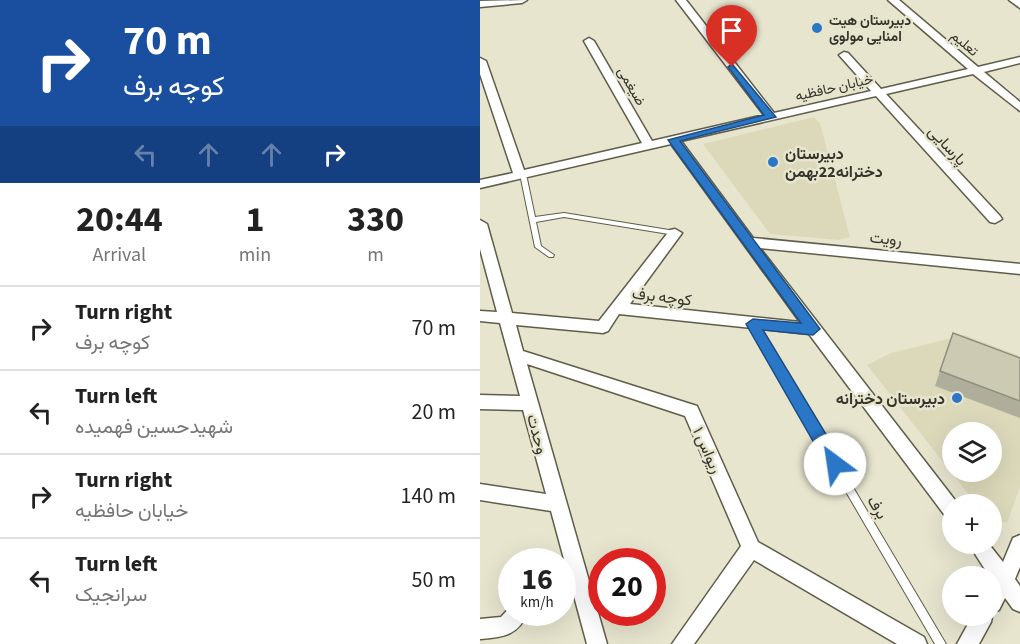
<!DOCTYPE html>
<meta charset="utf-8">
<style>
:root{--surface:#fff;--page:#f6f6f6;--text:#222;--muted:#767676;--line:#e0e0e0}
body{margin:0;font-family:"Source Sans 3",Vazirmatn,sans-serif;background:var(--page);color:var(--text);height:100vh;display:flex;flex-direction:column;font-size:22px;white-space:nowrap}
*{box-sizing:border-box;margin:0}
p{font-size:20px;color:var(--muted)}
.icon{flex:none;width:33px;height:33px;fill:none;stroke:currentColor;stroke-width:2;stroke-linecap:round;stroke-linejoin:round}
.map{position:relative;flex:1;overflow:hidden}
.drawer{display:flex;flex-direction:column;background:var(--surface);width:480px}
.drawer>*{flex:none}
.top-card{background:#1a4fa0;color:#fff;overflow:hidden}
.fabs{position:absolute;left:462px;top:422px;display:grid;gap:12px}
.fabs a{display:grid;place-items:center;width:60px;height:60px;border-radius:50%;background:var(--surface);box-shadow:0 6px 24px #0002;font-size:30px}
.speed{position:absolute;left:18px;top:548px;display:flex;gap:12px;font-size:30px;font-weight:700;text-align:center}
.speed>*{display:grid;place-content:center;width:78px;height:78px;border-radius:50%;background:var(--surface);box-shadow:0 6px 24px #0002;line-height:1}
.speed small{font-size:15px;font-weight:400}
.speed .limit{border:9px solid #d22;background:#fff;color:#111}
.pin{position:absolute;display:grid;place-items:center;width:51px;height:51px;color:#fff;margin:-62px -26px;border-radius:50% 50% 50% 0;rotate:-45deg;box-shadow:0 0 6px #0007}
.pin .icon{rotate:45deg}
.me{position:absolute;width:66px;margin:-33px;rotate:329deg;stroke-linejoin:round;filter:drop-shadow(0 0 4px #0008)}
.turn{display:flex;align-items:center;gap:21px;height:126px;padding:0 24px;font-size:27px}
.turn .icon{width:78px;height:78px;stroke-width:2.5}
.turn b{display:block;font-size:42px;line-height:51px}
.lanes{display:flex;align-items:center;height:57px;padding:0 24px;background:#0003;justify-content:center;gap:30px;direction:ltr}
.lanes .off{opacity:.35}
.eta{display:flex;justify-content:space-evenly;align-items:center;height:102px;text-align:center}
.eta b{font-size:36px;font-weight:700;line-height:42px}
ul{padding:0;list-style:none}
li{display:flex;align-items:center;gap:18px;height:84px;padding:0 24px;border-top:2px solid var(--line)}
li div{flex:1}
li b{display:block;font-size:22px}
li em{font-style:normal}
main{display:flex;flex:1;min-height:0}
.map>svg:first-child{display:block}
.built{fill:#dcd9bb;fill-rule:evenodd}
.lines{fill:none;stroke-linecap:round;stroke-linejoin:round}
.service-casing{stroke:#5f5d49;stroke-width:2}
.minor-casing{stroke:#5f5d49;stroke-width:3}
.service{fill:#fff;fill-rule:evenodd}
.minor{fill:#fff;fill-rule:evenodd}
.wall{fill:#afae9a}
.building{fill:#cccab3;stroke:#8f8d7d;stroke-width:1.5}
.route{fill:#2b77c7;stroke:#1c4d81;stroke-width:1.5}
.poi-dot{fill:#2b77c7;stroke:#e7e5ce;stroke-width:2}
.labels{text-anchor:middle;stroke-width:5;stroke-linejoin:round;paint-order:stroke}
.far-poi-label{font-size:14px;font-weight:bold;fill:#34342b;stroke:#e7e5ce;text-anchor:start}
.far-street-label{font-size:14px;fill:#34342b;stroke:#e7e5ce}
.street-label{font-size:16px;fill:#34342b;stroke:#e7e5ce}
.poi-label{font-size:16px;font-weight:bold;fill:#34342b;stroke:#e7e5ce;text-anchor:start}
</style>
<main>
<section class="drawer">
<div class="top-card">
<div class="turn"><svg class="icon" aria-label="right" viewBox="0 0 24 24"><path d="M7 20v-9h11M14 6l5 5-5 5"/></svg><div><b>70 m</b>کوچه برف</div></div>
<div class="lanes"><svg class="icon off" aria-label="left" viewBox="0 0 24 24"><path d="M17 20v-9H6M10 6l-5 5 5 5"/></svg><svg class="icon off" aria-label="ahead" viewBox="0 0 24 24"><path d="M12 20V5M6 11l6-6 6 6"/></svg><svg class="icon off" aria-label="ahead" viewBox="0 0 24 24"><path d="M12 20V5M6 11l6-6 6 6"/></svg><svg class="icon" aria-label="right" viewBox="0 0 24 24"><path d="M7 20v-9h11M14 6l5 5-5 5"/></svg></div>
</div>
<div class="eta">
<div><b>20:44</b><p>Arrival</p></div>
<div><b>1</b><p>min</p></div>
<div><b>330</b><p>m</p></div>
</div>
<ul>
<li><svg class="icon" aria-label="right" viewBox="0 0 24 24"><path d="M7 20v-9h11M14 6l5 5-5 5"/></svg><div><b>Turn right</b><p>کوچه برف</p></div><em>70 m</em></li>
<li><svg class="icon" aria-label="left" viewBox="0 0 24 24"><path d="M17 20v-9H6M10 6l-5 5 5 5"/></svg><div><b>Turn left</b><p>شهیدحسین فهمیده</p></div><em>20 m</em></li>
<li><svg class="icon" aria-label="right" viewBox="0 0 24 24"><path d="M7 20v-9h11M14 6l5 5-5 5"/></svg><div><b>Turn right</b><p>خیابان حافظیه</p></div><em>140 m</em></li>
<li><svg class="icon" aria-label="left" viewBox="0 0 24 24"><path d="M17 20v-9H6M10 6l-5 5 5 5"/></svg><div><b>Turn left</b><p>سرانجیک</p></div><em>50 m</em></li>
</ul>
</section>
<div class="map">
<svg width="540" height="644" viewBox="0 0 540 644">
<rect width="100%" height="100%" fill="#e7e5ce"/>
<path class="built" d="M334 117 340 123 370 237 359 240 290 234 223 144Z
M484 335 540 356V487L527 523 512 520V504H496L387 365 411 353ZM472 432H512V471H472Z"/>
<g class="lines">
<g class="service-casing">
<path id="service" d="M43 172 46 174 55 217 84 213 195 231 198 233 195 235 84 217 56 222 61 246 74 255 73 257H69L55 247 40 174Z
M272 321 275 322 466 644H455L269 326 268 324Z"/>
</g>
<g class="minor-casing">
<path id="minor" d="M47 0 42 3 0 7V1Z
M196 0H206L294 113 391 91 359 55 364 52 368 53 401 89 488 69 408 0H419L498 67 540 57V63L504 72 540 102V111L493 74 406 94 520 216 522 219 515 223 510 222 396 96 201 141 273 238 540 264V274L280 248 478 504H472V519L466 517 329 334 139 314 128 331 123 333 36 325 43 351 217 406 278 542 444 637 447 644H417L274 560 214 644H192L261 546 205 416 47 364 127 644H107L71 511 0 500V484L66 494 43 410 0 409V395L40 396 20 323 0 321V311L17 312 0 249V220L7 224 32 313 119 321 190 230 195 229 202 233 150 304 320 322 191 144 0 188V180L33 173 0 74V58L6 61 44 170 162 143 104 41 109 38 114 41 172 141 284 115Z
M529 0H540V8Z
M540 535V567L535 579 540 586V612L533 609 525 598 519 610 513 612 511 622 499 644H477L493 615H512L513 582 488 543H508L523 562 533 538Z
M32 605V612H48C38 636 23 637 0 639V619L21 617Z"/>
</g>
<use href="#service" class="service"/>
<use href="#minor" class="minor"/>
</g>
<path class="wall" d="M540 358V418L455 386 460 371Z"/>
<path class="building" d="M473 333 540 358V401L460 371Z"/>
<path class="route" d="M252 64 296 117 200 141 340 329 333 335 283 330 361 459 363 464 361 469H349L266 324 273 319 321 323 188 140 284 115 248 67Z"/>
<g class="poi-dot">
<circle cx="337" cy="28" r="6"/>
<circle cx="293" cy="162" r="6"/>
<circle cx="477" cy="398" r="6"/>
</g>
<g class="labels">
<g class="far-poi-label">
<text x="349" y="25">دبیرستان هیت<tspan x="349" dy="16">امنایی مولوی</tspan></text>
</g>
<g class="far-street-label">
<text transform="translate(485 43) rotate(40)" y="5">تعلیم</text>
<text transform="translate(152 86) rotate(60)" y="5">ضیغمی</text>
<text transform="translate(354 87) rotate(-13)" y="5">خیابان حافظیه</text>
</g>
<g class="street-label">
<text transform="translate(468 145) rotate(47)" y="6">پارسایی</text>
<text transform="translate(406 238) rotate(6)" y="6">رویت</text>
<text transform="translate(182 296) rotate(7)" y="6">کوچه برف</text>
<text transform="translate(58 434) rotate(75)" y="6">وحدت</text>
<text transform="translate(228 450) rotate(66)" y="6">ریواس ۱</text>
<text transform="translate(398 507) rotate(59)" y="6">برف</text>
</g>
<g class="poi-label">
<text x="305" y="159">دبیرستان<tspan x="305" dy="18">دخترانه22بهمن</tspan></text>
<text x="465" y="404" text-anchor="end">دبیرستان دخترانه</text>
</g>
</g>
</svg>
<div class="fabs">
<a><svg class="icon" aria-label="layers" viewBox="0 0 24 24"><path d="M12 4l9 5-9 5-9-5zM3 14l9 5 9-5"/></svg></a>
<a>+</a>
<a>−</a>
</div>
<div class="speed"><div>16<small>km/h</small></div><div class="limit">20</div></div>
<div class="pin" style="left:252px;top:67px;background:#d93025"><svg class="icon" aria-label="arrive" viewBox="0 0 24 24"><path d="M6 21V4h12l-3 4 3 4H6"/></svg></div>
<svg class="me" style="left:355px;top:464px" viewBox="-20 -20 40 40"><circle r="19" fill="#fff"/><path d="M0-13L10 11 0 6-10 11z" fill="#2b77c7"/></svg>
</div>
</main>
